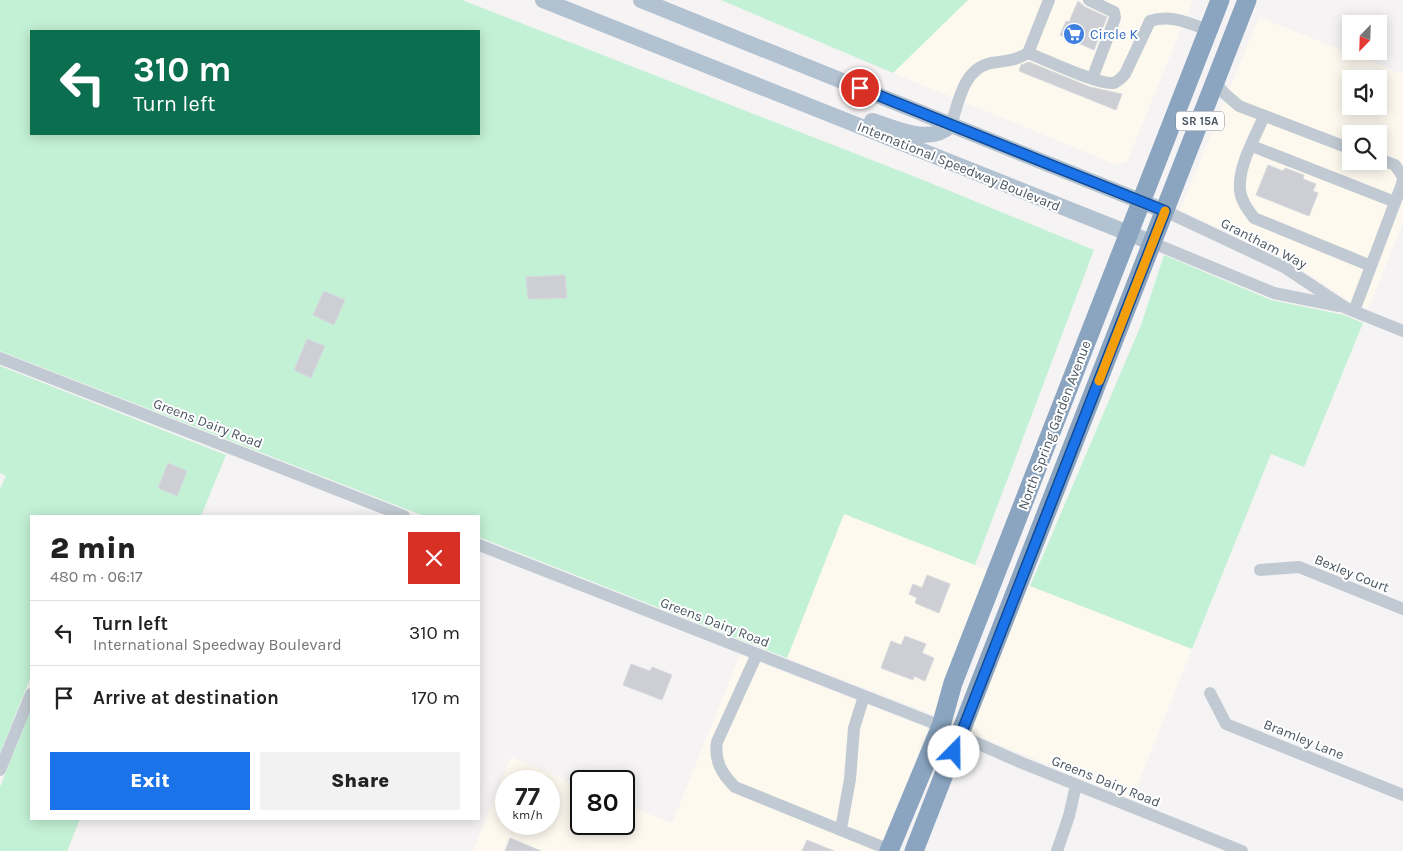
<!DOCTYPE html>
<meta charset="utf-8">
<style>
:root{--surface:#fff;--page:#f2f2f2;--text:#222;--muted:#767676;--line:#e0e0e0;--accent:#1a73e8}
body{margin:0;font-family:Karla,sans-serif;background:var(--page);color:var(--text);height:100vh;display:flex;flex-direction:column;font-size:19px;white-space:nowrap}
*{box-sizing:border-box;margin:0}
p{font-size:16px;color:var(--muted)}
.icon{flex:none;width:28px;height:28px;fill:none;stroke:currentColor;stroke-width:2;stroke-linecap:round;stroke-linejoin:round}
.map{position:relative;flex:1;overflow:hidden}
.panel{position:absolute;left:30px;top:515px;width:450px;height:305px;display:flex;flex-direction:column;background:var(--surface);border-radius:0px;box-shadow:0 2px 12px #0003}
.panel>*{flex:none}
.banner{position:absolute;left:30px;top:30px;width:450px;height:105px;border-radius:0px;box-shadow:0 2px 12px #0003;background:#0b6e4f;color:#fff;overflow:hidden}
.needle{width:32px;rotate:203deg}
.fabs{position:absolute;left:1342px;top:15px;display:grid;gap:10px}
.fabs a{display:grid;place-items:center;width:45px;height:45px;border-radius:0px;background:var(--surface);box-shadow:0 2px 12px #0003;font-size:25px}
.speed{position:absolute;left:495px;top:770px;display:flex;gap:10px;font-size:25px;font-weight:700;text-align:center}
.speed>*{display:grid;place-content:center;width:65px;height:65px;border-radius:50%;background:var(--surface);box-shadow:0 2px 12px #0003;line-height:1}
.speed small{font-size:12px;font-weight:400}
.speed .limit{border:2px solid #111;border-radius:8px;background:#fff;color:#111}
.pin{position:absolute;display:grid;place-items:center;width:42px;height:42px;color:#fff;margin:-21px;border:2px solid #fff;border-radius:50%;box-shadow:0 1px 5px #0007}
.me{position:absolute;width:55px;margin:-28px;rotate:22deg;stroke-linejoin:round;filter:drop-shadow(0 0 4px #0008)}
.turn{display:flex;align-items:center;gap:18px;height:105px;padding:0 20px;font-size:22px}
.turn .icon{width:65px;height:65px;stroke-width:2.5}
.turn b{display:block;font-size:35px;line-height:42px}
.round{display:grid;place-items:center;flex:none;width:52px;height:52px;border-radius:0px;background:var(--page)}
.head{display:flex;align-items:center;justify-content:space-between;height:85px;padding:0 20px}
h1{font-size:30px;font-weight:800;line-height:38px}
.button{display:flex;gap:10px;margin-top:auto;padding:10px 20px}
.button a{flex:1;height:58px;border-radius:0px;background:var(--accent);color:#fff;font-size:20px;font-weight:800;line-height:58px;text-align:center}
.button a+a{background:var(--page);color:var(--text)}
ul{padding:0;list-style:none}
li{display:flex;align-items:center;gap:15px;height:65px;padding:0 20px;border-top:1px solid var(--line)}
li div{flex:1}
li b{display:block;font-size:19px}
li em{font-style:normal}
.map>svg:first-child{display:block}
.commercial{fill:#fdf9ef;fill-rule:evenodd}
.green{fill:#c3f1d5;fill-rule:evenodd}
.building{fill:#cdcfd5;stroke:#d7d9de}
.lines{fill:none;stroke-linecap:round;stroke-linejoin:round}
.minor{stroke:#c1cad2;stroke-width:12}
.major{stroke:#b3c2d1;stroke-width:16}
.highway{stroke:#8ba5c1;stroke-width:19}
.route-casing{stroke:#114b97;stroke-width:12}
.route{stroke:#1a73e8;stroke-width:9}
.slow{stroke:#f59e0b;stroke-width:9}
.labels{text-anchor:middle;stroke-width:4;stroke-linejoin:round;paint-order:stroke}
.shield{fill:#fff;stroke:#808990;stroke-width:1}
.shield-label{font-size:12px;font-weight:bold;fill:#4a5661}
.shop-label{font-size:14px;fill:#366cbe;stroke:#fff;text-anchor:start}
.street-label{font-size:14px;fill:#4a5661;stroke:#fff}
</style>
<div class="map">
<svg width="1403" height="851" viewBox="0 0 1403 851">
<rect width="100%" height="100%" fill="#f5f3f3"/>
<path class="commercial" d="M968 0H1193L1127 162 1117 165 893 73Z
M1259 17 1403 74V223L1368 309 1349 301 1287 260 1180 210ZM1351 79H1379V106H1351ZM1351 134H1379V161H1351Z
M844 514 990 571 937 716 787 658Z
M1027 585 1192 649 1132 799 969 732Z
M740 655 932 730 882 851H473L511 757 581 786V824H624V804L672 823ZM506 781H549V824H506Z"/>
<path class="green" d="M0 0H462L923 180 1094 250 975 565 844 514 787 658 479 537V516H424L0 351ZM31 31H479V134H31Z
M721 0H968L893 73Z
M1164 255 1271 300 1344 315 1363 323 1304 467 1271 454 1192 649 1030 586 1141 325Z
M0 366 226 455 201 516H31V676L0 753V489L6 476 0 473Z
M31 710V819H80L67 851H0V787Z"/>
<path class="building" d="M1078 1 1085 7 1107 17 1094 50 1060 35 1066 21 1069 22Z
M1029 62 1090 87 1122 94 1116 110 1019 71 1021 65Z
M1268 165 1283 171 1285 168 1304 175 1303 179 1316 184 1313 191 1318 193 1309 216 1256 195Z
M565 275 567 298 528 299 526 277Z
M324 291 345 300 334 325 313 315Z
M307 339 325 346 311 378 294 370Z
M168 463 187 471 177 496 158 488Z
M927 575 950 584 939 613 915 603 917 598 909 594 913 584 922 588Z
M905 636 926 644 922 653 934 658 925 681 914 676 913 680 881 668 891 641 901 645Z
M631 664 650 671 652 667 672 675 662 700 623 685Z
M510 838 541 851H505Z
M807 840 834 851H802Z"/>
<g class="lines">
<path class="minor" d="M1089 0 1114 12 1115 18 1092 79
M1028 53 1049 0
M1215 82 1224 93 1239 106 1351 149
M1264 116C1255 138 1238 165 1240 190 1241 201 1248 210 1254 218L1371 266
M951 125C959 101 963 69 991 63 1005 61 1015 61 1028 53 1044 59 1098 85 1113 83 1118 82 1122 77 1125 74L1150 21C1170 14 1188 23 1208 30
M1252 146 1395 202
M1165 211 1284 267 1346 308 1403 331
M1153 243 1274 293 1339 306
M1354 311 1402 184 1403 177 1395 165 1379 159
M0 358 404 516
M479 545 941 726
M1260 570 1299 567 1403 609
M757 654 717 742C714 761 722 774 735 787L890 850
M1210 693 1226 724 1403 795
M961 736 1022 763 1242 851
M0 770 31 694
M841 829 850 779 854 728 864 696
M1057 851 1069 816 1076 785"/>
<path class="major" d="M543 0 1153 243
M641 0 1165 211
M872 121C897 128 929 146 951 125"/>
<path class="highway" d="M889 851 941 726 953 683 1220 0
M914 851 1247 0"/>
</g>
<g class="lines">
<g class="route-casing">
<path id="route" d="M860 88 1165 211 954 752"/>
</g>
<use href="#route" class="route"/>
<path class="slow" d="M1099 381 1165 211"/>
</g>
<defs>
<g id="supermarket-disc" transform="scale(1.125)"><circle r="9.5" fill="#3f7fe0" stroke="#fff"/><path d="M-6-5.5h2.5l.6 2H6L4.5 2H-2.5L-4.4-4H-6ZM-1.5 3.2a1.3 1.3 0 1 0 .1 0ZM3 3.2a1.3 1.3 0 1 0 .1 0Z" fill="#fff"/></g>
</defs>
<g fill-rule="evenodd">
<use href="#supermarket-disc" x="1074" y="34"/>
</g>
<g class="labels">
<rect class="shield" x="1176" y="111.5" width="48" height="19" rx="4"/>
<g class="shield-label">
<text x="1200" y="125">SR 15A</text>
</g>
<g class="shop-label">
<text x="1090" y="39">Circle K</text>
</g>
<g class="street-label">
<text transform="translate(959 166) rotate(22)" y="5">International Speedway Boulevard</text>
<text transform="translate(1264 243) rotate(27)" y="5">Grantham Way</text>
<text transform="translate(208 423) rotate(21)" y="5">Greens Dairy Road</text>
<text transform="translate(1054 425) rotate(-69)" y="5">North Spring Garden Avenue</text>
<text transform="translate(1352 573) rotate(22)" y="5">Bexley Court</text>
<text transform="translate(715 622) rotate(21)" y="5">Greens Dairy Road</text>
<text transform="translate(1304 739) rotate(22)" y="5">Bramley Lane</text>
<text transform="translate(1106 781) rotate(22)" y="5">Greens Dairy Road</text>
</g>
</g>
</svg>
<div class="fabs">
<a><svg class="needle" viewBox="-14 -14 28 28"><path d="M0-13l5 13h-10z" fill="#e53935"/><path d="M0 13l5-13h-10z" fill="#767676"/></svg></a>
<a><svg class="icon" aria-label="sound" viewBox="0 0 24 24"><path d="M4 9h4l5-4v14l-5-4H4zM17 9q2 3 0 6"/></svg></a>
<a><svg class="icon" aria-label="search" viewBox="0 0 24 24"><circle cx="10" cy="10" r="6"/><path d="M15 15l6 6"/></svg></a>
</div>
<div class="speed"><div>77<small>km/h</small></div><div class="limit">80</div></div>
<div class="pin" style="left:860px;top:88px;background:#d93025"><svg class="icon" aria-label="arrive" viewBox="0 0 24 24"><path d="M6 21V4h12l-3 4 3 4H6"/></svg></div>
<svg class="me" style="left:954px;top:752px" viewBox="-20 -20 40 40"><circle r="19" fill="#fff"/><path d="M0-13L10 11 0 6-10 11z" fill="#1a73e8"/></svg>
<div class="banner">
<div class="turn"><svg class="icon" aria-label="left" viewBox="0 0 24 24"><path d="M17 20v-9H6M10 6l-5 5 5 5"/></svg><div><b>310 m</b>Turn left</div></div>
</div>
<section class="panel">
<div class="head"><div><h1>2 min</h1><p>480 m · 06:17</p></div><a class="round" style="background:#d93025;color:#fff"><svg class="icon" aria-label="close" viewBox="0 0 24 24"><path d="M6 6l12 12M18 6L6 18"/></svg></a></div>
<ul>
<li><svg class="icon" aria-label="left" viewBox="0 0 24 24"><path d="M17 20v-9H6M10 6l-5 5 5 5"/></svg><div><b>Turn left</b><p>International Speedway Boulevard</p></div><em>310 m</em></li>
<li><svg class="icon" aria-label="arrive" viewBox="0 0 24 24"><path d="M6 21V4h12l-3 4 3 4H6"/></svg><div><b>Arrive at destination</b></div><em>170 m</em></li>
</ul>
<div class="button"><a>Exit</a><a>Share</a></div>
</section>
</div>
